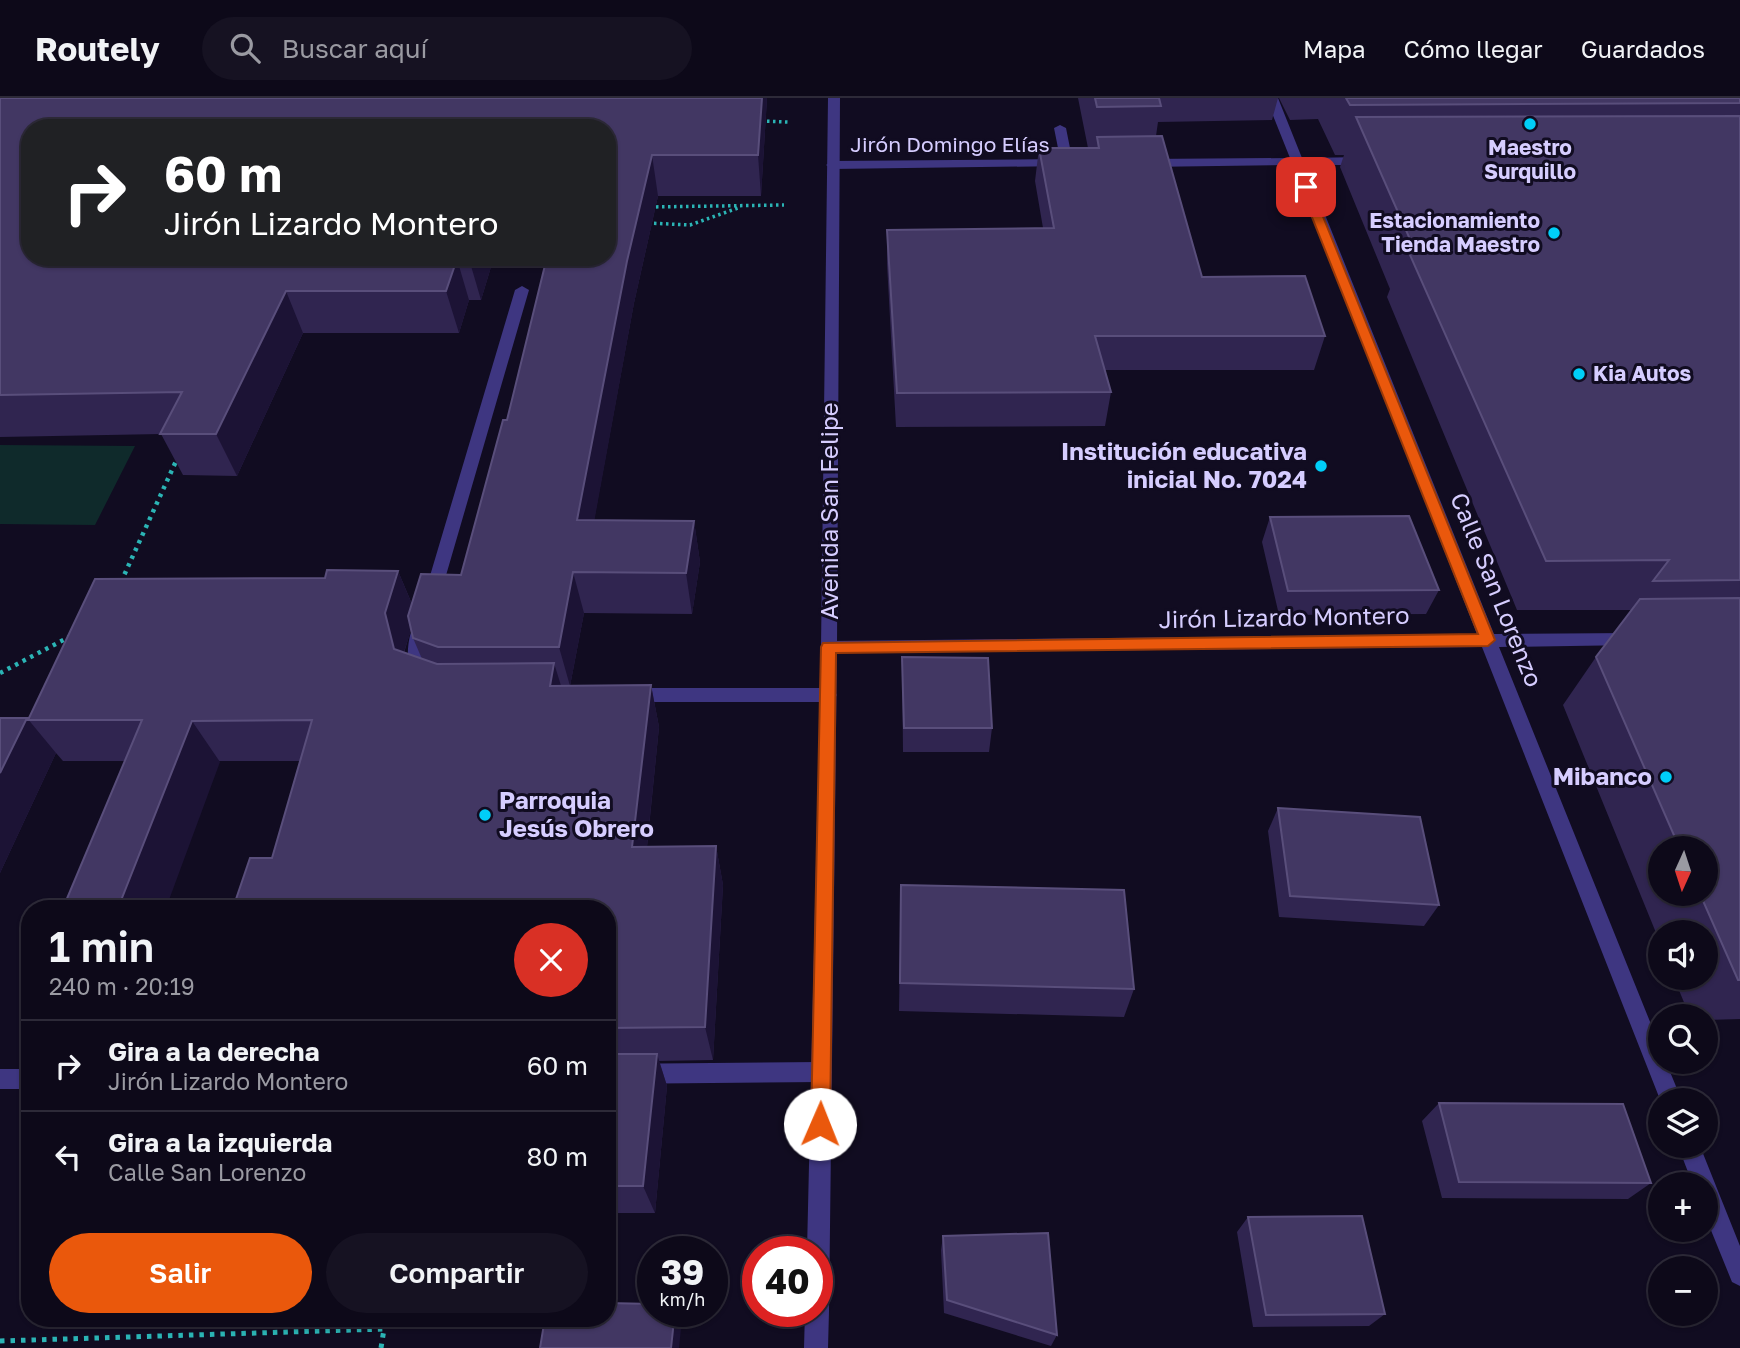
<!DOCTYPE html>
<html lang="es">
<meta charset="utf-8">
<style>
:root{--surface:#0d0919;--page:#161222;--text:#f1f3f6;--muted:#9a9aa2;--line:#2d2a38;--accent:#ea580c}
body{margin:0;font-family:"Golos Text",sans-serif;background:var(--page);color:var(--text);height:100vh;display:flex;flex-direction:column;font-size:26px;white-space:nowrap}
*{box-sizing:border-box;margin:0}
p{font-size:23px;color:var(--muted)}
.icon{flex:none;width:38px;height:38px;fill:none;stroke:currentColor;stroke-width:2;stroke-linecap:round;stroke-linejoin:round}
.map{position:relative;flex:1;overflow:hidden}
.details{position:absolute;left:21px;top:802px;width:595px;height:427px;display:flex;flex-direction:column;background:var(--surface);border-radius:28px;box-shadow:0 2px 5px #0004,0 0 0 2px var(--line)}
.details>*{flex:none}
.banner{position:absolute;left:21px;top:21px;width:595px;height:147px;border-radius:28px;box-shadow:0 2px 5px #0004,0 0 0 2px var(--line);background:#202124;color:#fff;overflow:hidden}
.needle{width:46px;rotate:183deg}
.tools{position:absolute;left:1648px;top:738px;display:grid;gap:14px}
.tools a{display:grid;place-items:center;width:70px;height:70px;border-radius:50%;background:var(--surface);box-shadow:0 2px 5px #0004,0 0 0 2px var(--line);font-size:35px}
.speed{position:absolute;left:637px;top:1138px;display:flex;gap:14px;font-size:35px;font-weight:700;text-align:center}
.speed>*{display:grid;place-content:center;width:91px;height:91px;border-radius:50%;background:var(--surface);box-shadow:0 2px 5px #0004,0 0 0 2px var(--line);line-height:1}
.speed small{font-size:18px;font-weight:400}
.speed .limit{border:10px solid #d22;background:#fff;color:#111}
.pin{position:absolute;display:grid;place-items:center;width:60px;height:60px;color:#fff;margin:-30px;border-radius:14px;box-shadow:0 4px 10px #0006}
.me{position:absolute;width:77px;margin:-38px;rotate:1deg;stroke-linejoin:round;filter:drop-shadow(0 0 5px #0008)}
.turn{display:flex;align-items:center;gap:24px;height:147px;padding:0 28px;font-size:32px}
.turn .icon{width:91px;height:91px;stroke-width:2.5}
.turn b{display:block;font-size:49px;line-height:60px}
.round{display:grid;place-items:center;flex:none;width:74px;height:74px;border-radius:37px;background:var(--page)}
.overview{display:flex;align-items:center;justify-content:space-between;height:119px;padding:0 28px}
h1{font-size:42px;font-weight:600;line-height:52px}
.action{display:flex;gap:14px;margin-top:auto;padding:14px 28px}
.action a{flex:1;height:80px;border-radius:42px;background:var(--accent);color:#fff;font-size:28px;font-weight:600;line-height:80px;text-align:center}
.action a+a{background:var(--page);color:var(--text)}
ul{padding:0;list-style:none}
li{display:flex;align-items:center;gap:21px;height:91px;padding:0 28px;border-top:2px solid var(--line)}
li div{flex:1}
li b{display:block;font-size:26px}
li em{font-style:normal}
header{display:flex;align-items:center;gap:42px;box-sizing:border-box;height:98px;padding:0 35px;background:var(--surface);border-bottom:2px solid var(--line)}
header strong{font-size:33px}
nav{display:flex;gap:38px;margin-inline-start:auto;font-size:24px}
.search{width:490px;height:63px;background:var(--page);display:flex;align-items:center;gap:18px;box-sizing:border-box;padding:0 24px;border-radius:38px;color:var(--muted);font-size:26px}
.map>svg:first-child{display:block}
.green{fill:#0f2a2b}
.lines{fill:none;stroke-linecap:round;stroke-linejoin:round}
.path-far2{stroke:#2bb4b5;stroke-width:3.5;stroke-dasharray:2.5 3.5;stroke-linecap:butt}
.path-far1{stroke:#2bb4b5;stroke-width:4.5;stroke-dasharray:3.5 5;stroke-linecap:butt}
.path{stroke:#2bb4b5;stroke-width:5;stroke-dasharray:4.5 6;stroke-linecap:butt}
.service{fill:#3e3681;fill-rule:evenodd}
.minor{fill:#3e3681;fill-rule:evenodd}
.tertiary{fill:#3e3681;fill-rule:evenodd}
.wall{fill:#302550;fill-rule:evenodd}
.shaded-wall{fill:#1c1335}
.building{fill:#423763;stroke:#594e7b;stroke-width:2}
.route{fill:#ea580c;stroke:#983908;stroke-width:2}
.poi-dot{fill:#00cef8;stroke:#110c21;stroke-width:2.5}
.labels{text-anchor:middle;stroke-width:6;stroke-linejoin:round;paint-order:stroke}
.far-street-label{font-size:21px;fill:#d6cdff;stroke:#110c21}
.far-poi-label{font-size:21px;font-weight:bold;fill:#d6cdff;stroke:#110c21}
.poi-label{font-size:24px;font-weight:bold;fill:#d6cdff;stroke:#110c21;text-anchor:end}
.street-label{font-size:24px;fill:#d6cdff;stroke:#110c21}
</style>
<header>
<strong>Routely</strong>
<div class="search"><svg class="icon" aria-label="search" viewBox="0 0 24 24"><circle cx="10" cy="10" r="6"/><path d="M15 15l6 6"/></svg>Buscar aquí</div>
<nav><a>Mapa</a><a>Cómo llegar</a><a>Guardados</a></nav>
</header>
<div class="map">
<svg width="1740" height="1250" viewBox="0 0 1740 1250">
<rect width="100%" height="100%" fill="#110c21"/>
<path class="green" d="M0 347 135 348 95 427 0 426Z"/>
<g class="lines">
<path class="path-far2" d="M761 23 788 24
M650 109 784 107
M648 125 690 127 738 110"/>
<path class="path-far1" d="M121 484 177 361
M0 575 71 538"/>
<path class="path" d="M0 1243 384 1231 381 1250"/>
<path class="service" d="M1060 27 1066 30 1073 65 1067 69 1061 65 1054 30Z
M522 188 529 192 440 498 432 504 424 498 515 192Z
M424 519 432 525 422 558 428 579 425 584H413C405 568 405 525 424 519Z
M628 590H828L834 592 837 597 834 602 828 604H628L622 602 619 597 622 592Z
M821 964 828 967 832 974 828 981 821 984 607 986V966Z
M0 971H30V991H0Z"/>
<path class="minor" d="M1266 0H1278L1302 60 1366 59 1372 63 1366 67H1305L1494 536 1634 535 1642 541 1634 547 1499 549 1661 951V964H1666L1682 1003 1661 1004 1482 549 829 555 823 554 821 549 823 544 829 543 1477 536 1293 67 1145 69 1139 65 1145 61 1290 60Z
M1061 61 1065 62V68L832 71 826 67 832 63Z
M1678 1048H1700L1740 1148V1188L1732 1184 1706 1120V1087H1693Z"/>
<path class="tertiary" d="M828 0H840L837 549 829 1213 828 1250H804L805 1213H817V1153H807L821 549Z"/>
</g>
<path class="wall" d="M0 0H767L761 98H658L634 205 594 422 694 423 700 464 692 516 584 515 570 588 651 587 659 629 647 749 716 748 723 787 713 962 659 963 667 988 655 1115H607V810L272 760 300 663H63L56 655 0 775V620H27L28 622 325 480 398 473 412 506 461 477 507 322 545 166 520 159H607V30H30L494 159 481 202H469L459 235H303L237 378 183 377 161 336 0 339ZM411 531 413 540 422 561 404 555Z
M1078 0H1278L1272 22 1158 24 1156 38 1202 179 1325 238 1314 272H1105L1111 294 1105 328 896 329 887 166V132L1043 130 1035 83 1039 50H1088Z
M1279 0H1740V921L1706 922V919H1690L1674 880H1706V835H1661V847L1563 607 1596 559 1632 512H1517L1387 199 1390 191 1340 69 1344 57H1335L1318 21 1290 22ZM1661 751H1706V796H1661Z
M1270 419 1439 492 1426 516 1279 517 1262 444Z
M902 559 992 630 989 654H903Z
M1278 710 1439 807 1424 828 1279 819 1268 733Z
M901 787 1134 891 1124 919 899 913Z
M1439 1005 1651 1085 1628 1101 1442 1100 1422 1023Z
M1248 1119 1385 1216 1369 1228 1253 1229 1237 1134Z
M943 1138 1057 1237 1051 1248 944 1215 941 1152Z"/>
<path class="shaded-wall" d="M762 0H767L761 98 758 57Z
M652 57 658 98 634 205 587 463 577 422 627 163Z
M470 159H494L481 202 469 161Z
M457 161 469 202 459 235 446 193Z
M286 193 303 235 237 378 216 336Z
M694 423 700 464 692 516 686 475Z
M398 473 416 516 403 557 394 551 385 515Z
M573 474 584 515 570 588 559 549Z
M554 565 567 607 550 588Z
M651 587 659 629 643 787 632 749Z
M27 620 56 655 0 775V675Z
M192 623 220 664 166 810H118Z
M716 748 723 787 713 962 705 929Z
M657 956 667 988 655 1115 643 1088Z
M675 1213H678L682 1220 679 1250H671Z"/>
<path class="building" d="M0 0H762L758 57H652L627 163 577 422 694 423 686 475 573 474 559 549H438L413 540 408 518 421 476 461 477 503 322H507L547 159H607V30H30V159H470L469 161H457L446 193H286L216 336H160L182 294 0 297Z
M1095 0H1159L1161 8 1097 9Z
M1346 0H1740V5L1350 7Z
M1740 18V482L1653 483 1669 462 1546 463 1406 148H1413L1356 19Z
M1162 38 1202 179 1305 178 1325 238H1095L1111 294 897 295 887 132 1054 130 1039 50H1099L1097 39Z
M1409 418 1439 492 1288 493 1270 419Z
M327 472 398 473 385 515 394 551 437 566 554 565 550 588 651 587 632 749 716 748 705 929 607 930V810H233L250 760H272L312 622 192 623 118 810H63L142 622H28L95 481 325 480Z
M1740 500V882H1738L1700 796H1706V751H1680L1596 559 1640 501Z
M902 559 988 560 992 630H904Z
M0 620H27L0 675Z
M1278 710 1420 719 1439 807 1290 798Z
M901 787 1124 792 1134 891 900 885Z
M607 956H657L643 1088H607Z
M1439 1005 1623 1006 1651 1085 1459 1084Z
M1362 1118 1385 1216 1266 1217 1248 1119Z
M1048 1135 1057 1237 947 1202 943 1138Z
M607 1205 653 1206V1213H675L671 1250H540L545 1220H607Z"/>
<path class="route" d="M1302 87 1311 89 1495 542 1488 548 836 555 830 1026 827 1032 820 1035 813 1032 811 1026 821 549 823 545 1478 536 1300 89Z"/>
<g class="poi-dot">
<circle cx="1530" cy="26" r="7"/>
<circle cx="1554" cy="135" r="7"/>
<circle cx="1579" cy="276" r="7"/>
<circle cx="1321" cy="368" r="7"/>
<circle cx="1666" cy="679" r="7"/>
<circle cx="485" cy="717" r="7"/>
</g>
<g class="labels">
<g class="far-street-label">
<text x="950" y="54">Jirón Domingo Elías</text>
</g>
<g class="far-poi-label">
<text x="1530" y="57">Maestro<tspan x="1530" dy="24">Surquillo</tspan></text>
<text x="1540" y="130" text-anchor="end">Estacionamiento<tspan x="1540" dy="24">Tienda Maestro</tspan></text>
<text x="1593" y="283" text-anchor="start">Kia Autos</text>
</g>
<g class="poi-label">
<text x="1307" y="362">Institución educativa<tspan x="1307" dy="28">inicial No. 7024</tspan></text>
<text x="1652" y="687">Mibanco</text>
<text x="499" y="711" text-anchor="start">Parroquia<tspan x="499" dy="28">Jesús Obrero</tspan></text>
</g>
<g class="street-label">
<text transform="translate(830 413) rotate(-90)" y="8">Avenida San Felipe</text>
<text transform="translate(1496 492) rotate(68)" y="8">Calle San Lorenzo</text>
<text transform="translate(1284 520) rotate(-1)" y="8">Jirón Lizardo Montero</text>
</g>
</g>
</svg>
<div class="tools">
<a><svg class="needle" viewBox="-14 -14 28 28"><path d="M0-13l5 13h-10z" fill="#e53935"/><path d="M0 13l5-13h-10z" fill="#9a9aa2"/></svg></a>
<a><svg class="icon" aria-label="sound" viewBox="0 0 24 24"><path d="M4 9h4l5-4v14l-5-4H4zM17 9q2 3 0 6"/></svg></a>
<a><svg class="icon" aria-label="search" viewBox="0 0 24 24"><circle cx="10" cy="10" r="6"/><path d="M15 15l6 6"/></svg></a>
<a><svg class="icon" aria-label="layers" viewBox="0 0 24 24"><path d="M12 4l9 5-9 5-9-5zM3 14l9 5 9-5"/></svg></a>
<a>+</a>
<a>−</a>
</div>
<div class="speed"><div>39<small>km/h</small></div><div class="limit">40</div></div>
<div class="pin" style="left:1306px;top:89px;background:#d93025"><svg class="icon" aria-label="arrive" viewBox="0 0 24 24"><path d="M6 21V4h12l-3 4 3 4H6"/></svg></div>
<svg class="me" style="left:820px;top:1026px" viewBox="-20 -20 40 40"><circle r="19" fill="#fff"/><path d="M0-13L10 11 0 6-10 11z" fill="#ea580c"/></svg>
<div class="banner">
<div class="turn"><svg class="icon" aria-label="right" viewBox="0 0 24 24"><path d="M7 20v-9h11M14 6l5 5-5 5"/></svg><div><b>60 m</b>Jirón Lizardo Montero</div></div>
</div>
<section class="details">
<div class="overview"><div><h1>1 min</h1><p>240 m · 20:19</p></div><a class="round" style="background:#d93025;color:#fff"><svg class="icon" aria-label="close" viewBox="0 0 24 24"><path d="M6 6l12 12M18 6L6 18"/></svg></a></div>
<ul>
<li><svg class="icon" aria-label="right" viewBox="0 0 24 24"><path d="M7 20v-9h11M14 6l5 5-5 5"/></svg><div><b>Gira a la derecha</b><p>Jirón Lizardo Montero</p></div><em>60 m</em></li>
<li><svg class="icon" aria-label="left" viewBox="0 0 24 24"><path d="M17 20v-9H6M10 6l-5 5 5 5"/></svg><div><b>Gira a la izquierda</b><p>Calle San Lorenzo</p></div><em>80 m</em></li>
</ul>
<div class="action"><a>Salir</a><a>Compartir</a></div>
</section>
</div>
